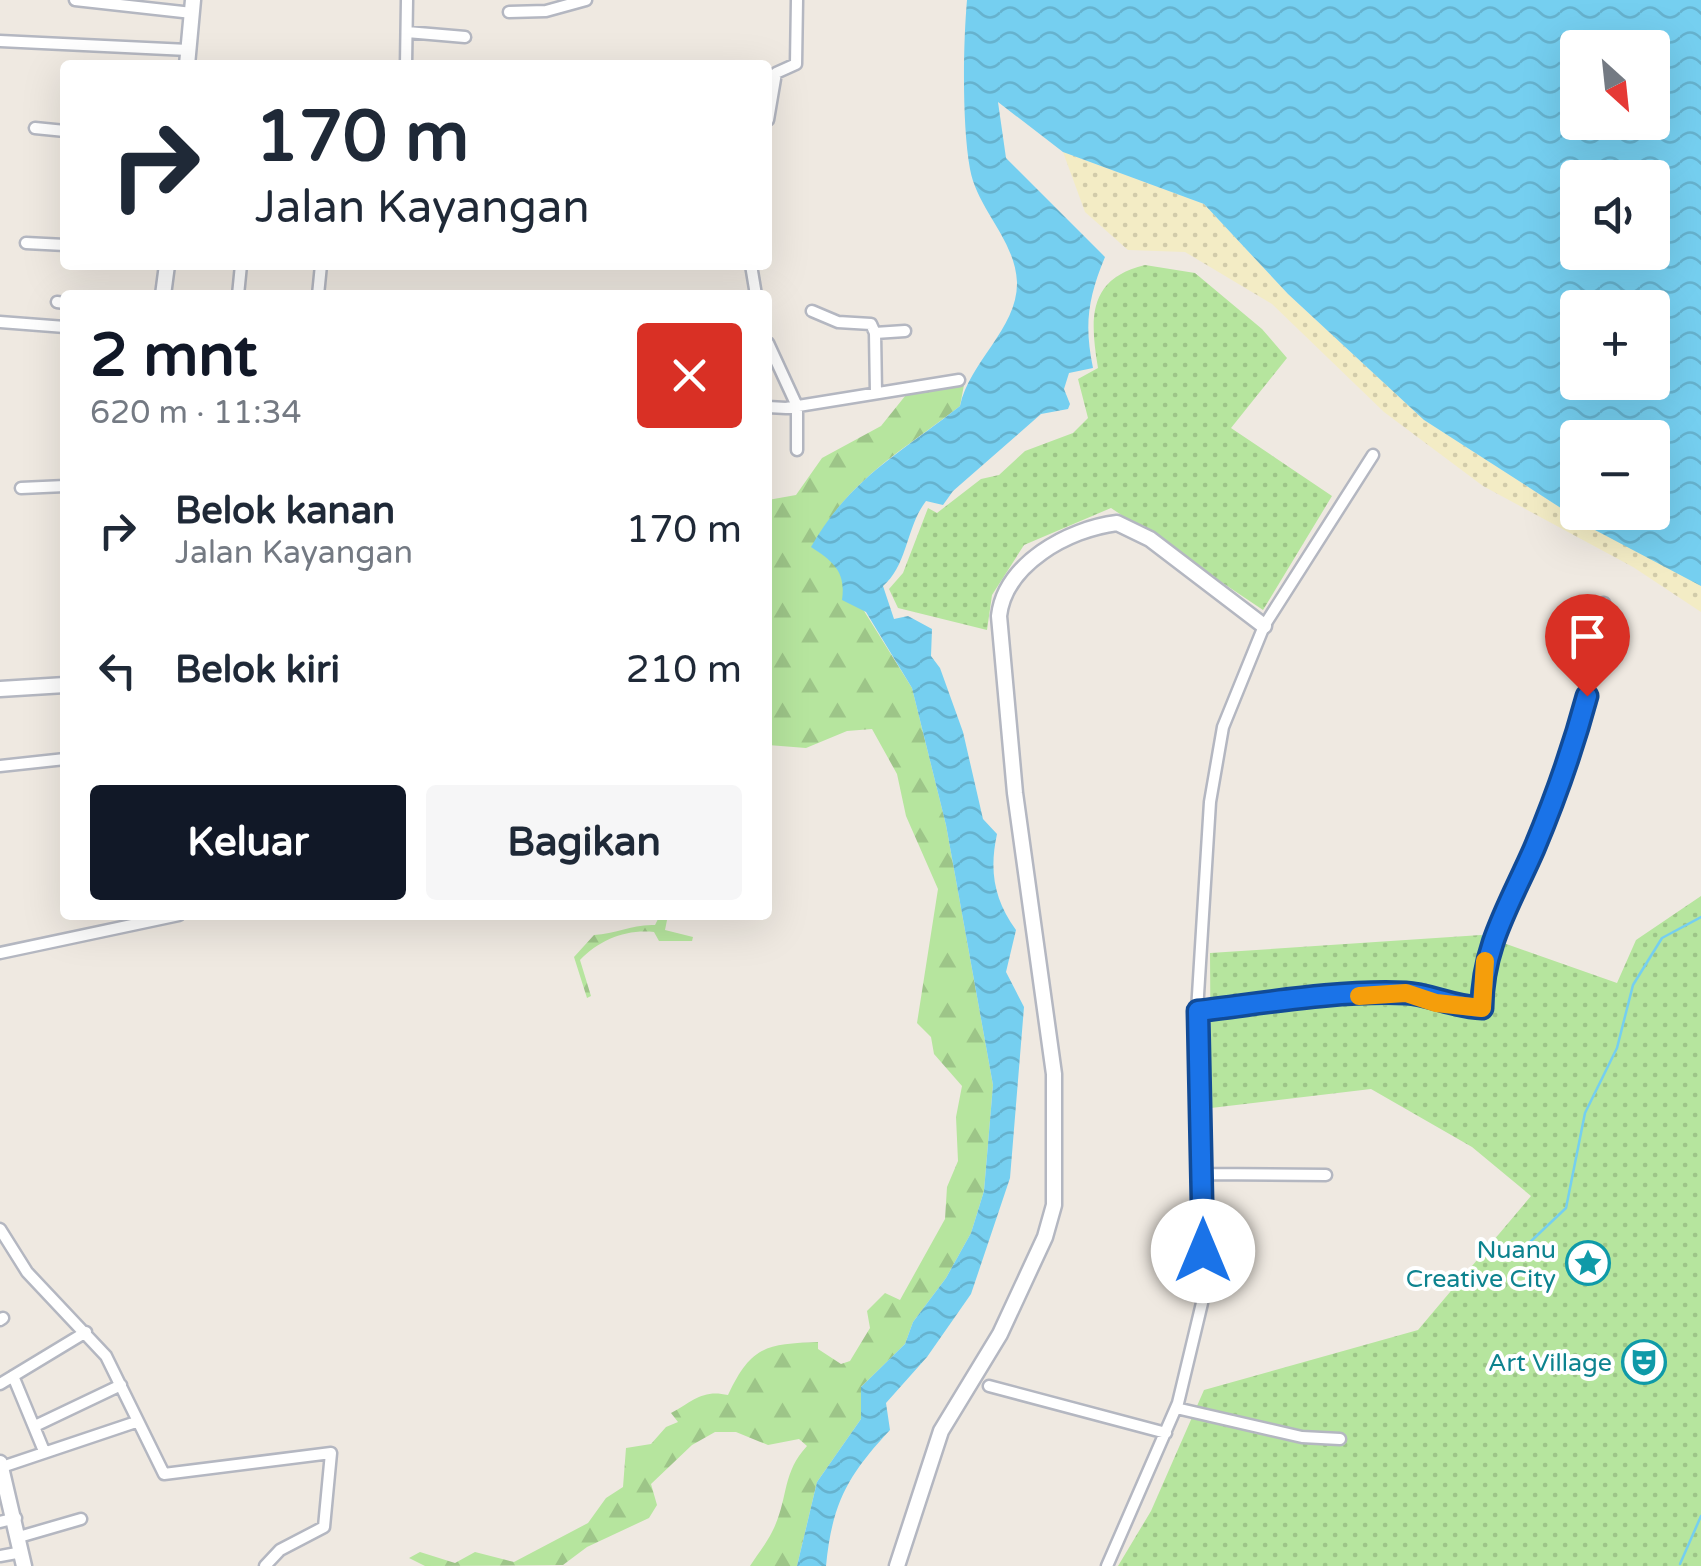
<!DOCTYPE html>
<html lang="id">
<meta charset="utf-8">
<style>
:root{--surface:#fff;--page:#f6f6f7;--text:#1f2937;--muted:#747a83;--accent:#111827}
body{margin:0;font-family:"Varela Round",sans-serif;background:var(--page);color:var(--text);height:100vh;display:flex;flex-direction:column;font-size:38px;white-space:nowrap}
*{box-sizing:border-box;margin:0}
p{font-size:32px;color:var(--muted)}
.icon{flex:none;width:55px;height:55px;fill:none;stroke:currentColor;stroke-width:2;stroke-linecap:round;stroke-linejoin:round}
.map{position:relative;flex:1;overflow:hidden}
.side{position:absolute;left:60px;top:290px;width:712px;height:630px;display:flex;flex-direction:column;background:var(--surface);border-radius:10px;box-shadow:0 10px 40px #0002}
.side>*{flex:none}
.banner{position:absolute;left:60px;top:60px;width:712px;height:210px;border-radius:10px;box-shadow:0 10px 40px #0002;background:#fff;color:var(--text);overflow:hidden}
.needle{width:65px;rotate:153deg}
.tools{position:absolute;left:1560px;top:30px;display:grid;gap:20px}
.tools a{display:grid;place-items:center;width:110px;height:110px;border-radius:10px;background:var(--surface);box-shadow:0 10px 40px #0002;font-size:50px}
.pin{position:absolute;display:grid;place-items:center;width:85px;height:85px;color:#fff;margin:-102px -42px;border-radius:50% 50% 50% 0;rotate:-45deg;box-shadow:0 0 10px #0007}
.pin .icon{rotate:45deg}
.me{position:absolute;width:110px;margin:-55px;rotate:0deg;stroke-linejoin:round;filter:drop-shadow(0 0 8px #0008)}
.turn{display:flex;align-items:center;gap:35px;height:210px;padding:0 30px;font-size:45px}
.turn .icon{width:130px;height:130px;stroke-width:2.5}
.turn b{display:block;font-size:70px;line-height:85px}
.round{display:grid;place-items:center;flex:none;width:105px;height:105px;border-radius:10px;background:var(--page)}
.overview{display:flex;align-items:center;justify-content:space-between;height:170px;padding:0 30px}
h1{font-size:60px;font-weight:700;line-height:75px;color:var(--accent)}
.primary-button{display:flex;gap:20px;margin-top:auto;padding:20px 30px}
.primary-button a{flex:1;height:115px;border-radius:10px;background:var(--accent);color:#fff;font-size:40px;font-weight:700;line-height:115px;text-align:center}
.primary-button a+a{background:var(--page);color:var(--text)}
ul{padding:0;list-style:none}
li{display:flex;align-items:center;gap:30px;height:140px;padding:0 30px}
li div{flex:1}
li b{display:block;font-size:38px}
li em{font-style:normal}
.map>svg:first-child{display:block}
.grass{fill:url(#grass-dots)}
.forest{fill:url(#forest-firs)}
.sand{fill:url(#sand-dots)}
.water{fill:url(#water-waves);fill-rule:evenodd}
.lines{fill:none;stroke-linecap:round;stroke-linejoin:round}
.stream{stroke:#75cff0;stroke-width:2.5}
.street-casing{stroke:#b4b7c1;stroke-width:15}
.secondary-casing{stroke:#b4b7c1;stroke-width:19}
.street{stroke:#fff;stroke-width:10}
.secondary{stroke:#fff;stroke-width:14}
.route-casing{stroke:#114b97;stroke-width:25}
.route{stroke:#1a73e8;stroke-width:18}
.slow{stroke:#f59e0b;stroke-width:18}
.labels{text-anchor:middle;stroke-width:8;stroke-linejoin:round;paint-order:stroke}
.culture-label{font-size:25px;fill:#0d838f;stroke:#fff;text-anchor:end}
</style>
<div class="map">
<svg width="1701" height="1566" viewBox="0 0 1701 1566">
<defs>
<pattern id="grass-dots" width="8" height="8" patternUnits="userSpaceOnUse" patternTransform="scale(2.5)"><rect width="8" height="8" fill="#b6e59e"/><path d="M2 2h.1M6 6h.1" fill="none" stroke="#9dc588" stroke-width="1.8" stroke-linecap="round"/></pattern>
<pattern id="forest-firs" width="22" height="20" patternUnits="userSpaceOnUse" patternTransform="scale(2.5)"><rect width="22" height="20" fill="#b6e59e"/><path d="M5 1l3.5 6h-7zM16 11l3.5 6h-7z" fill="#9dc588"/></pattern>
<pattern id="sand-dots" width="8" height="8" patternUnits="userSpaceOnUse" patternTransform="scale(2.5)"><rect width="8" height="8" fill="#f3ecc5"/><path d="M2 2h.1M6 6h.1" fill="none" stroke="#d1cbaa" stroke-width="1.8" stroke-linecap="round"/></pattern>
<pattern id="water-waves" width="16" height="10" patternUnits="userSpaceOnUse" patternTransform="scale(2.5)"><rect width="16" height="10" fill="#75cff0"/><path d="M0 5q4-4 8 0t8 0" fill="none" stroke="#66b2ce"/></pattern>
</defs>
<rect width="100%" height="100%" fill="#efe9e1"/>
<path class="grass" d="M1145 265 1195 273 1262 329 1287 358 1231 428 1332 496 1263 610 1111 508 1024 545 992 595 987 630 898 608 889 589 903 573 928 508 937 513 981 479 999 475 1025 451 1073 433 1088 418 1078 379 1098 368C1090 319 1087 279 1145 265Z
M1701 896V1566H1118L1151 1511 1204 1390 1418 1330 1531 1196 1472 1147 1371 1089 1211 1108 1210 953 1481 935 1617 983 1636 940Z"/>
<path class="forest" d="M961 375 964 385 960 406C901 452 850 478 812 547L833 561 912 688 946 825 993 1085 984 1191 971 1233 946 1278 913 1322 905 1344 861 1387V1419L817 1482 797 1566H750C757 1555 766 1544 772 1532 789 1499 781 1474 807 1446L799 1439 768 1445 736 1432H715L692 1445 651 1484 657 1505 649 1518 587 1547 563 1565 425 1566 409 1558 420 1552 455 1563 475 1552 514 1562 588 1523 606 1498 623 1487 626 1448 651 1444 666 1427 678 1422 671 1413C693 1401 703 1389 728 1395 751 1346 766 1344 818 1342V1349L841 1364 850 1361 870 1328 867 1311 885 1293 900 1300 945 1219 947 1187 958 1161 956 1117 962 1086 934 1054 931 1037 917 1023 938 889 906 816 897 774 872 729 847 731 806 748 768 745V500L796 495 822 458 881 426 918 380Z
M660 915H668L665 930 693 937 692 941H659L654 932C626 929 599 940 580 960L591 996 587 998 574 957 594 935C616 934 632 924 655 925Z"/>
<path class="sand" d="M1063 152 1204 204 1288 294 1424 420 1595 530 1694 580 1701 586V612L1633 567 1483 486 1384 412 1272 304 1185 252 1128 250 1085 212Z"/>
<path class="water" d="M967 0H1701V586L1595 530 1424 420 1288 294 1204 204 1063 152 998 102 1006 158 1105 257C1088 298 1084 325 1093 368L1069 373 1064 389 1070 404 1068 409 1041 414 953 491 943 505 926 501C906 527 908 565 883 586L894 619 908 616 932 629 931 656 940 668 963 732 983 819 997 834C989 871 994 899 1016 930L1006 972 1024 1007 1010 1178 971 1294 927 1357 886 1403 890 1430C848 1475 832 1503 826 1566H797L817 1482 861 1419V1387L905 1344 913 1322 946 1278 971 1233 984 1191 993 1085 946 825 912 688 866 612 842 600C846 572 834 562 811 547 850 478 901 453 960 406 969 362 1018 328 1017 282 1015 239 977 209 970 169 962 125 963 46 967 0ZM1578 48H1652V122H1578ZM1578 178H1652V252H1578ZM1578 308H1652V382H1578ZM1578 438H1652V512H1578Z"/>
<g class="lines">
<path class="stream" d="M1512 1259 1566 1208 1585 1113 1617 1048 1633 985 1662 938 1701 917
M1680 1564 1701 1516"/>
<g class="street-casing">
<path id="street" d="M75 0 192 13
M509 12 546 11 586 0
M407 32 465 37
M0 41 188 50
M406 65 407 0
M768 120 776 73 796 64 797 0
M35 128 65 131
M26 243 65 245
M751 265 756 295
M238 295 241 265
M318 295 321 265
M57 302 65 303
M812 311 838 322 871 324 875 333 876 393
M0 322 65 327
M875 333 905 331
M768 343 797 406V450
M768 407 786 408 959 380
M21 488 65 486
M0 766 65 759
M0 953 179 915
M1197 1011C1266 1004 1337 990 1406 993 1429 994 1453 1007 1481 1008 1482 925 1534 853 1563 777 1584 721 1593 662 1604 603
M1202 1174 1326 1175
M0 1229 27 1272 106 1356 164 1474 331 1453 324 1527 280 1550 265 1566
M0 1320 3 1318
M13 1376 44 1451
M0 1384 86 1332
M989 1386 1166 1433
M1176 1408 1302 1437 1340 1439
M35 1426 121 1385
M2 1467 136 1422
M0 1522 16 1518
M19 1537 81 1519
M0 1556 22 1552
M1107 1566 1178 1403 1202 1303 1205 1229 1197 1011 1210 802 1223 727 1264 626 1373 455"/>
</g>
<g class="secondary-casing">
<path id="secondary" d="M187 65 193 0
M163 295 167 265
M0 689 65 685
M0 1463 24 1566
M897 1566 941 1431 1000 1334 1045 1237 1054 1205V1074L1015 793 999 616C1005 564 1068 529 1117 523L1150 539 1264 626"/>
</g>
<use href="#street" class="street"/>
<use href="#secondary" class="secondary"/>
</g>
<g class="lines">
<g class="route-casing">
<path id="route" d="M1203 1251 1198 1011C1266 1003 1337 990 1406 993 1429 994 1453 1007 1482 1008 1482 947 1510 904 1534 849 1555 799 1573 748 1587 696"/>
</g>
<use href="#route" class="route"/>
<path class="slow" d="M1359 996 1406 993 1436 1003 1482 1008 1485 961"/>
</g>
<defs>
<g id="sight-ring" transform="scale(2.25)"><circle r="9.5" fill="#fff" stroke="#0f9aa8" stroke-width="1.5"/><path d="M0-6L1.8-2.2L6-1.7L2.9 1.2L3.7 5.4L0 3.3L-3.7 5.4L-2.9 1.2L-6-1.7L-1.8-2.2Z" fill="#0f9aa8"/></g>
<g id="theatre-ring" transform="scale(2.25)"><circle r="9.5" fill="#fff" stroke="#0f9aa8" stroke-width="1.5"/><path d="M-5-5.5Q0-4 5-5.5V0Q5 5 0 6Q-5 5-5 0ZM-3.3-2.5H-1v1.5H-3.3ZM1-2.5H3.3v1.5H1ZM-2.8 1Q0 5.5 2.8 1Z" fill="#0f9aa8"/></g>
</defs>
<g fill-rule="evenodd">
<use href="#sight-ring" x="1588" y="1263"/>
<use href="#theatre-ring" x="1644" y="1362"/>
</g>
<g class="labels">
<g class="culture-label">
<text x="1556" y="1258">Nuanu<tspan x="1556" dy="29">Creative City</tspan></text>
<text x="1612" y="1371">Art Village</text>
</g>
</g>
</svg>
<div class="tools">
<a><svg class="needle" viewBox="-14 -14 28 28"><path d="M0-13l5 13h-10z" fill="#e53935"/><path d="M0 13l5-13h-10z" fill="#747a83"/></svg></a>
<a><svg class="icon" aria-label="sound" viewBox="0 0 24 24"><path d="M4 9h4l5-4v14l-5-4H4zM17 9q2 3 0 6"/></svg></a>
<a>+</a>
<a>−</a>
</div>
<div class="pin" style="left:1587px;top:696px;background:#d93025"><svg class="icon" aria-label="arrive" viewBox="0 0 24 24"><path d="M6 21V4h12l-3 4 3 4H6"/></svg></div>
<svg class="me" style="left:1203px;top:1251px" viewBox="-20 -20 40 40"><circle r="19" fill="#fff"/><path d="M0-13L10 11 0 6-10 11z" fill="#1a73e8"/></svg>
<div class="banner">
<div class="turn"><svg class="icon" aria-label="right" viewBox="0 0 24 24"><path d="M7 20v-9h11M14 6l5 5-5 5"/></svg><div><b>170 m</b>Jalan Kayangan</div></div>
</div>
<section class="side">
<div class="overview"><div><h1>2 mnt</h1><p>620 m · 11:34</p></div><a class="round" style="background:#d93025;color:#fff"><svg class="icon" aria-label="close" viewBox="0 0 24 24"><path d="M6 6l12 12M18 6L6 18"/></svg></a></div>
<ul>
<li><svg class="icon" aria-label="right" viewBox="0 0 24 24"><path d="M7 20v-9h11M14 6l5 5-5 5"/></svg><div><b>Belok kanan</b><p>Jalan Kayangan</p></div><em>170 m</em></li>
<li><svg class="icon" aria-label="left" viewBox="0 0 24 24"><path d="M17 20v-9H6M10 6l-5 5 5 5"/></svg><div><b>Belok kiri</b></div><em>210 m</em></li>
</ul>
<div class="primary-button"><a>Keluar</a><a>Bagikan</a></div>
</section>
</div>
